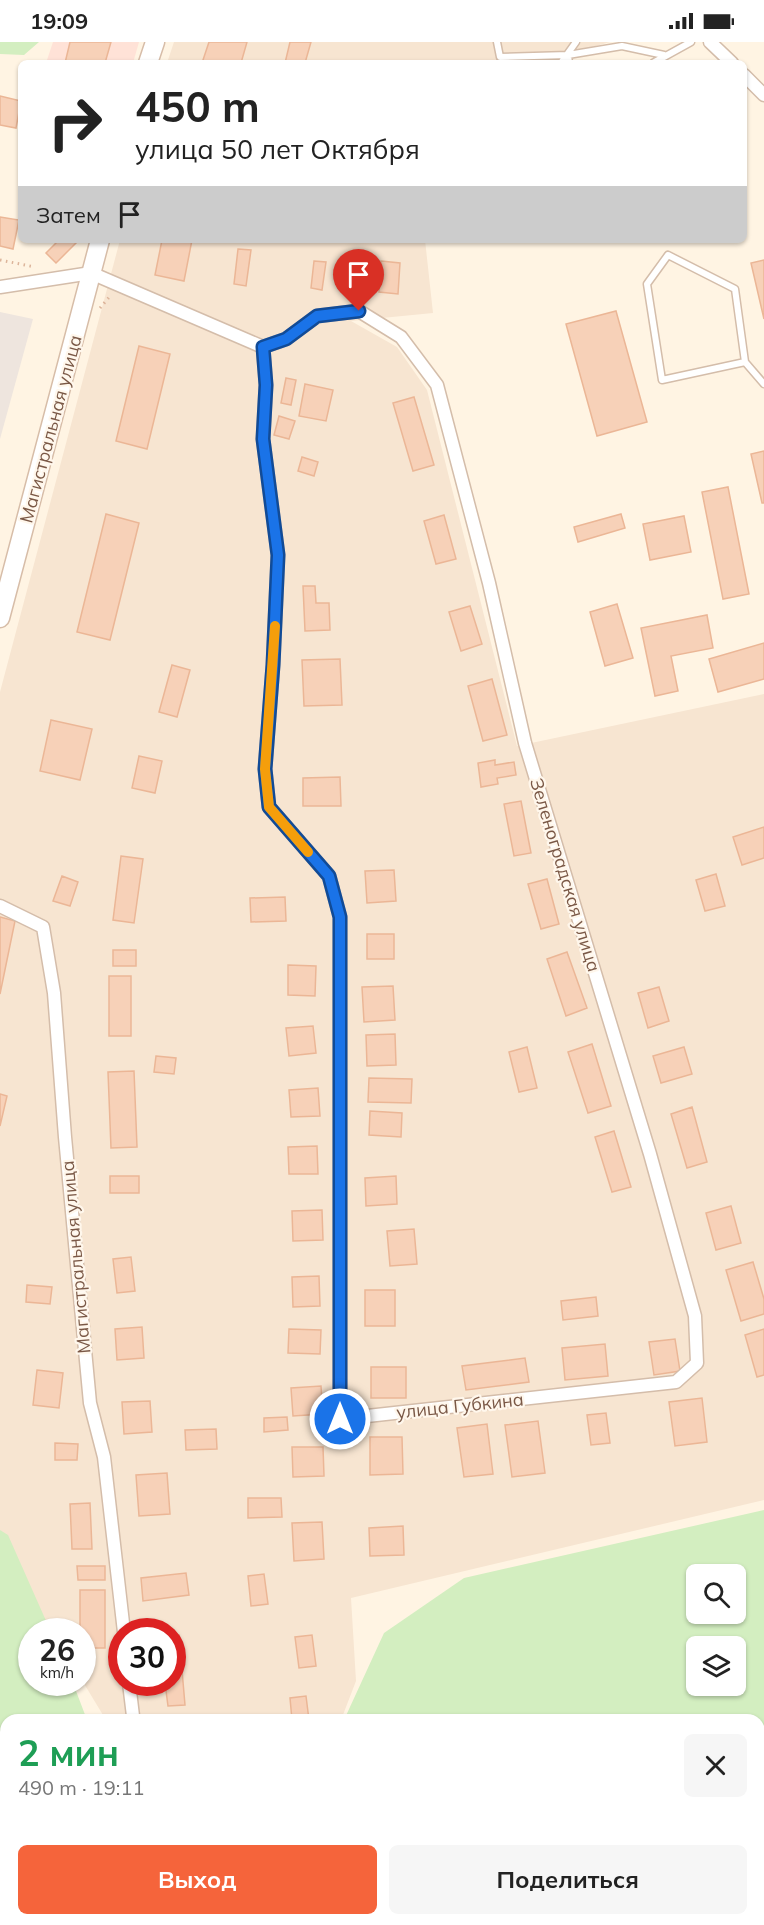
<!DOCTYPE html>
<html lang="ru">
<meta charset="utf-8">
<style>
:root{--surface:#fff;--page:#f6f6f6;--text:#222;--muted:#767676;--accent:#f5643b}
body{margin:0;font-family:Mulish,sans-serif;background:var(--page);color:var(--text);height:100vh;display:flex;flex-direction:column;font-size:22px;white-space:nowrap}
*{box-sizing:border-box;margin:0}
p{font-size:20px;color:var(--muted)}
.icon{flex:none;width:33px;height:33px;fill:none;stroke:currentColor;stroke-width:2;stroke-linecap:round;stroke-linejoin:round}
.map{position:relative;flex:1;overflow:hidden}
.drawer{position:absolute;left:0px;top:1672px;width:765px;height:212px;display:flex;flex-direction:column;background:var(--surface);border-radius:18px 18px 0 0;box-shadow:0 2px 4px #0004}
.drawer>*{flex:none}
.hud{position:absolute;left:18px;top:18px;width:729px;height:183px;border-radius:9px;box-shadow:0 2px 4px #0004;background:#fff;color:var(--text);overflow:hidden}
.buttons{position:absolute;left:686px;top:1522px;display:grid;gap:12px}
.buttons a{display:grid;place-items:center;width:60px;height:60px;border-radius:9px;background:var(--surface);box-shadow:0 2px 4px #0004;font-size:30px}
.speed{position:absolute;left:18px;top:1576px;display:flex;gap:12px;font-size:30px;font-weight:700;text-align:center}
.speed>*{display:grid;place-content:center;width:78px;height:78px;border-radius:50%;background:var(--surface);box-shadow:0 2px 4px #0004;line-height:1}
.speed small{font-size:15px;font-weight:400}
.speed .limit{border:9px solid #d22;background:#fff;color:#111}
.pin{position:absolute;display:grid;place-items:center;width:51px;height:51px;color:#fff;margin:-62px -26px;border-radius:50% 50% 50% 0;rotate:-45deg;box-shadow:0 0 6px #0007}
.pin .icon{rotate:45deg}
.me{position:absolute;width:66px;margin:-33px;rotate:0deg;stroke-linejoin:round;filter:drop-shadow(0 0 4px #0008)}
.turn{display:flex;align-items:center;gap:21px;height:126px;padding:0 18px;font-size:27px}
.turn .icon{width:78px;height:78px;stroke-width:2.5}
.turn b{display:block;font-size:42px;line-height:51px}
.then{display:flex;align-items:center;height:57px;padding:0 18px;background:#0003;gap:12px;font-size:22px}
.round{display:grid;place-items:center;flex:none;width:63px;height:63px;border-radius:9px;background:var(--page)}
.headline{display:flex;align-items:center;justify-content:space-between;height:102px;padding:0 18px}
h1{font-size:36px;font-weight:700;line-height:45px;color:#1e9e55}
.cta{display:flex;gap:12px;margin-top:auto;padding:12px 18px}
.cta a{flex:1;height:69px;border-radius:9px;background:var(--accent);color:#fff;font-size:24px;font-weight:700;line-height:69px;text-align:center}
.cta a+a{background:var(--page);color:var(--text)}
.status{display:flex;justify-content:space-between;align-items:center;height:42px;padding:0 30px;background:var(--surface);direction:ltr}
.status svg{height:16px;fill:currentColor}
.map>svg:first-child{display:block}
.residential{fill:#f7e5d1;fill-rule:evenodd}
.commercial{fill:#ffe2d7}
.industrial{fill:#eee5de}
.green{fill:#d3eec0;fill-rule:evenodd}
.building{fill:#f7d1b8;stroke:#ebb696;stroke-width:1.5}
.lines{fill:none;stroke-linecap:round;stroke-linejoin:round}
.service-casing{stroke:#d4bdaa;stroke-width:9}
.minor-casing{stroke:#d4bdaa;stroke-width:15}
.secondary-casing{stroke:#d7bda8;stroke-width:21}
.path{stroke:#dcb49a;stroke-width:3;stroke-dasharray:1.5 4.5;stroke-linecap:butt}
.service{stroke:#fff;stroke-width:6}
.minor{stroke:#fff;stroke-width:12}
.secondary{stroke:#fff;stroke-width:18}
.route-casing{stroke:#114b97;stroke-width:15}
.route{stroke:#1a73e8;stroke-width:10}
.slow{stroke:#f59e0b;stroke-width:10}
.labels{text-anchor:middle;stroke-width:4.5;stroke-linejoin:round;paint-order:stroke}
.street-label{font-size:18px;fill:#7a5846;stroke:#fff7ec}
</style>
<div class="status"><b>19:09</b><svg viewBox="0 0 49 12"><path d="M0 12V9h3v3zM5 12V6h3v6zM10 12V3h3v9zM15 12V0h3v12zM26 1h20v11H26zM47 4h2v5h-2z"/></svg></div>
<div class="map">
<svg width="764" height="1883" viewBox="0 0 764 1883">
<rect width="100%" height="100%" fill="#fff4e3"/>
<path class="residential" d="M174 0H610L535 21H167Z
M120 198H425L433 271 351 279 397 305 427 348 517 704 764 652V1458L351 1556 356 1639 341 1678H106L83 1640 82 1590H51L0 1509V650ZM122 1590H172V1641H122Z"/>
<path class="commercial" d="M53 0H139L133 21H46Z"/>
<path class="industrial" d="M0 270 33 277 0 397Z"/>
<path class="green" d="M0 0H39L24 13 0 12Z
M764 1468V1883H326L327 1878H759V1678H344L384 1591 464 1536ZM696 1533H735V1572H696ZM696 1605H735V1644H696Z
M0 1488 8 1493 51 1590H32V1641H73L87 1678H6V1878H28L29 1883H0Z
M174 1878H298V1883H174Z"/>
<path class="building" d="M70 0H111L105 21H65Z
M209 0H247L241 21H202Z
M290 0H311L305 21H285Z
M0 54 21 59 16 86 0 83Z
M0 175 19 178 13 207 0 204Z
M59 198H79L56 221 46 211Z
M162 198H192L184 239 155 233Z
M238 207 251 208 246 244 234 242Z
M345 217 359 219 354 250 341 248Z
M764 218V277L751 221Z
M314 219 326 220 322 248 311 246Z
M381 219 400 221 398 252 379 250Z
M616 269 647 380 597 394 566 282Z
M139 304 170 312 147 407 116 399Z
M286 336 296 338 291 363 281 361Z
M305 342 333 348 326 379 299 374Z
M414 355 434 423 413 429 393 361Z
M279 374 295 379 289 397 274 393Z
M764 409V461H762L751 412Z
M302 415 318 420 314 434 298 429Z
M728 445 749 552 723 557 702 450Z
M106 472 139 481 110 598 77 590Z
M621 472 625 486 578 500 574 485Z
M444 473 456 517 436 522 424 479Z
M684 474 691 510 650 518 643 482Z
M303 544H315L316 561H329L330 588 305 589Z
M617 562 633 616 605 624 590 570Z
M470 564 482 602 461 609 449 570Z
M707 573 713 606 671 614 678 649 655 654 641 586Z
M764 601V637L718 650 709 617Z
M340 617 342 663 304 664 302 618Z
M172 623 190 628 177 675 159 670Z
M492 637 507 693 483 699 468 644Z
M51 678 92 687 80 738 40 729Z
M139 714 162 719 155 751 132 746Z
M495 718V723L514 720 516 733 497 736 498 742 481 745 478 721Z
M340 735 341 764H303V736Z
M521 759 531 811 514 814 504 762Z
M764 785V816L742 823 733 795Z
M121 814 143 817 134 881 113 878Z
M394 828 396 859 367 861 365 829Z
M716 832 725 864 705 869 696 838Z
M62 834 78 840 70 864 53 859Z
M547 837 559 882 541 887 528 842Z
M285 855 286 879 251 880 250 856Z
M0 875 15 879 0 952Z
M367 892H394V917H367Z
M113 908H136V924H113Z
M567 910 587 966 566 974 547 917Z
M288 923 316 924 315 954 288 953Z
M109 934H131V994H109Z
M393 944 395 978 364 980 362 945Z
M659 945 669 979 648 986 638 951Z
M313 984 316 1011 289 1014 286 986Z
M395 992 396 1023 367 1024 366 993Z
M592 1002 611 1064 588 1071 568 1010Z
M527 1005 537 1046 519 1050 509 1010Z
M684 1005 692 1032 661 1041 653 1014Z
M156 1014 176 1016 174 1032 154 1030Z
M134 1029 137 1105 111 1106 108 1030Z
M369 1036 412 1037 411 1061 368 1060Z
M318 1046 320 1074 291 1075 289 1048Z
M0 1052 7 1054 0 1084Z
M692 1065 707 1120 687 1126 671 1072Z
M370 1069 402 1071 401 1095 369 1093Z
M614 1089 631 1145 612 1150 595 1095Z
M317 1104 318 1132H289L288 1105Z
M110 1134H139V1151H110Z
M396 1134 397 1162 366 1164 365 1136Z
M731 1164 741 1201 716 1208 706 1171Z
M322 1168 323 1198 293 1199 292 1169Z
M414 1187 417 1222 390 1224 387 1189Z
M131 1215 135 1249 117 1251 113 1217Z
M753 1220 764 1257V1272L741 1279 726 1228Z
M319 1234 320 1264 293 1265 292 1235Z
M27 1243 52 1245 50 1262 26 1260Z
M365 1248H395V1284H365Z
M596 1255 598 1274 563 1278 561 1259Z
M142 1285 144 1316 117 1318 115 1287Z
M289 1287 321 1288 320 1312 288 1311Z
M764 1287V1333L757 1335 745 1293Z
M675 1297 680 1329 654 1333 649 1300Z
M605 1302 608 1334 565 1338 562 1306Z
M525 1316 529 1340 466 1348 462 1324Z
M371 1325H406V1356H371Z
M37 1328 63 1331 59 1366 33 1363Z
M321 1344 323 1372 293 1374 291 1346Z
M702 1356 707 1400 675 1404 669 1360Z
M150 1359 152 1390 124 1392 122 1360Z
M606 1371 610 1401 591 1403 587 1373Z
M287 1375 288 1388 264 1390V1376Z
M538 1379 545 1431 512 1435 505 1383Z
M487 1382 493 1432 464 1435 457 1386Z
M216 1387 217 1407 186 1408 185 1388Z
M370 1395H402L403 1432 370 1433Z
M55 1401 78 1402 77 1418H55Z
M292 1405H323L324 1434 293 1435Z
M167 1431 170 1472 139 1474 136 1433Z
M248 1456H281L282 1475 248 1476Z
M90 1461 92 1507H72L70 1462Z
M322 1480 324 1517 294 1519 292 1481Z
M403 1484 404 1513 370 1514 369 1486Z
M77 1524H105V1538H78Z
M186 1531 189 1553 143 1559 141 1536Z
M264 1532 268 1562 251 1564 248 1534Z
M80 1548H105V1606H82V1590H80Z
M179 1593 185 1663 168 1664 165 1641H172V1594Z
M312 1593 316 1624 299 1626 295 1595Z
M306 1654 309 1678H292L290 1656Z"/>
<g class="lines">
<g class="service-casing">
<path id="service" d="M497 0 500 15 568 13
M561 21 576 0
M569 21 568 13 622 4 664 13
M653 21 691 0
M745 320 662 338 647 242 668 213 735 247 745 320 764 342"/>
</g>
<g class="minor-casing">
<path id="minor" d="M710 0 732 21
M744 33 764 53
M0 245 91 231 263 305 286 297 317 274 359 269 401 295 437 343 489 541 525 701 650 1112 695 1274 697 1321 676 1340 340 1377V875L329 834 269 765 265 727 273 623 278 513 263 397 266 343 263 305
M0 864 43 885 54 951 65 1095 90 1361 104 1415 124 1590
M129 1641 133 1674 135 1678"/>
</g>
<g class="secondary-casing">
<path id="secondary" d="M148 21 155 0
M0 576 100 198"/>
</g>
<path class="path" d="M0 218 35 225
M100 266 111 253
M0 1725 6 1727
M156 1883V1878"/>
<use href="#service" class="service"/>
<use href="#minor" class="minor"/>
<use href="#secondary" class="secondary"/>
</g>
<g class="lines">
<g class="route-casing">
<path id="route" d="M340 1377V875L329 834 269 765 265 727 273 623 278 513 263 397 266 343 263 305 286 297 317 274 359 269"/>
</g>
<use href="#route" class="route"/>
<path class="slow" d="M275 584 265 727 269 765 308 810"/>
</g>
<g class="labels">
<g class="street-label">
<text transform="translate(51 387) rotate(-75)" y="6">Магистральная улица</text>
<text transform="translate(565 833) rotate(73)" y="6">Зеленоградская улица</text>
<text transform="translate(76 1215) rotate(-95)" y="6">Магистральная улица</text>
<text transform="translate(460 1364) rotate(-6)" y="6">улица Губкина</text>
</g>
</g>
</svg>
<div class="buttons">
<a><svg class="icon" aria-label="search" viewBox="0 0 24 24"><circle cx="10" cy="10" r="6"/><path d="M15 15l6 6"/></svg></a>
<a><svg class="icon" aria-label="layers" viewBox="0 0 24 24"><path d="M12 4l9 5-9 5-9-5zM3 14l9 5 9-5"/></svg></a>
</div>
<div class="speed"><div>26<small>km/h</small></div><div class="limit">30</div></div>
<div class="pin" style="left:359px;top:269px;background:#d93025"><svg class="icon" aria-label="arrive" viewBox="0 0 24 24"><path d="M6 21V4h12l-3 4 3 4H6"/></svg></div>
<svg class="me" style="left:340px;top:1377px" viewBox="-20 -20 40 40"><circle r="17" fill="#1a73e8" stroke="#fff" stroke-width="3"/><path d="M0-11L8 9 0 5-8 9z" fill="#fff"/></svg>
<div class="hud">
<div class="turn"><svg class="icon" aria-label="right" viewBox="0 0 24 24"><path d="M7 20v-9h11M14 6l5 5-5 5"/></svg><div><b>450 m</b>улица 50 лет Октября</div></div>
<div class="then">Затем<svg class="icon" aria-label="arrive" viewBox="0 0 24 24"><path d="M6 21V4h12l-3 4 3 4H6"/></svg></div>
</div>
<section class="drawer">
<div class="headline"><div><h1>2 мин</h1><p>490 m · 19:11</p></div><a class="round"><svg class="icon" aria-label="close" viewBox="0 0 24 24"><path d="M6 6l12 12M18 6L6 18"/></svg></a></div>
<div class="cta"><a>Выход</a><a>Поделиться</a></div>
</section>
</div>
